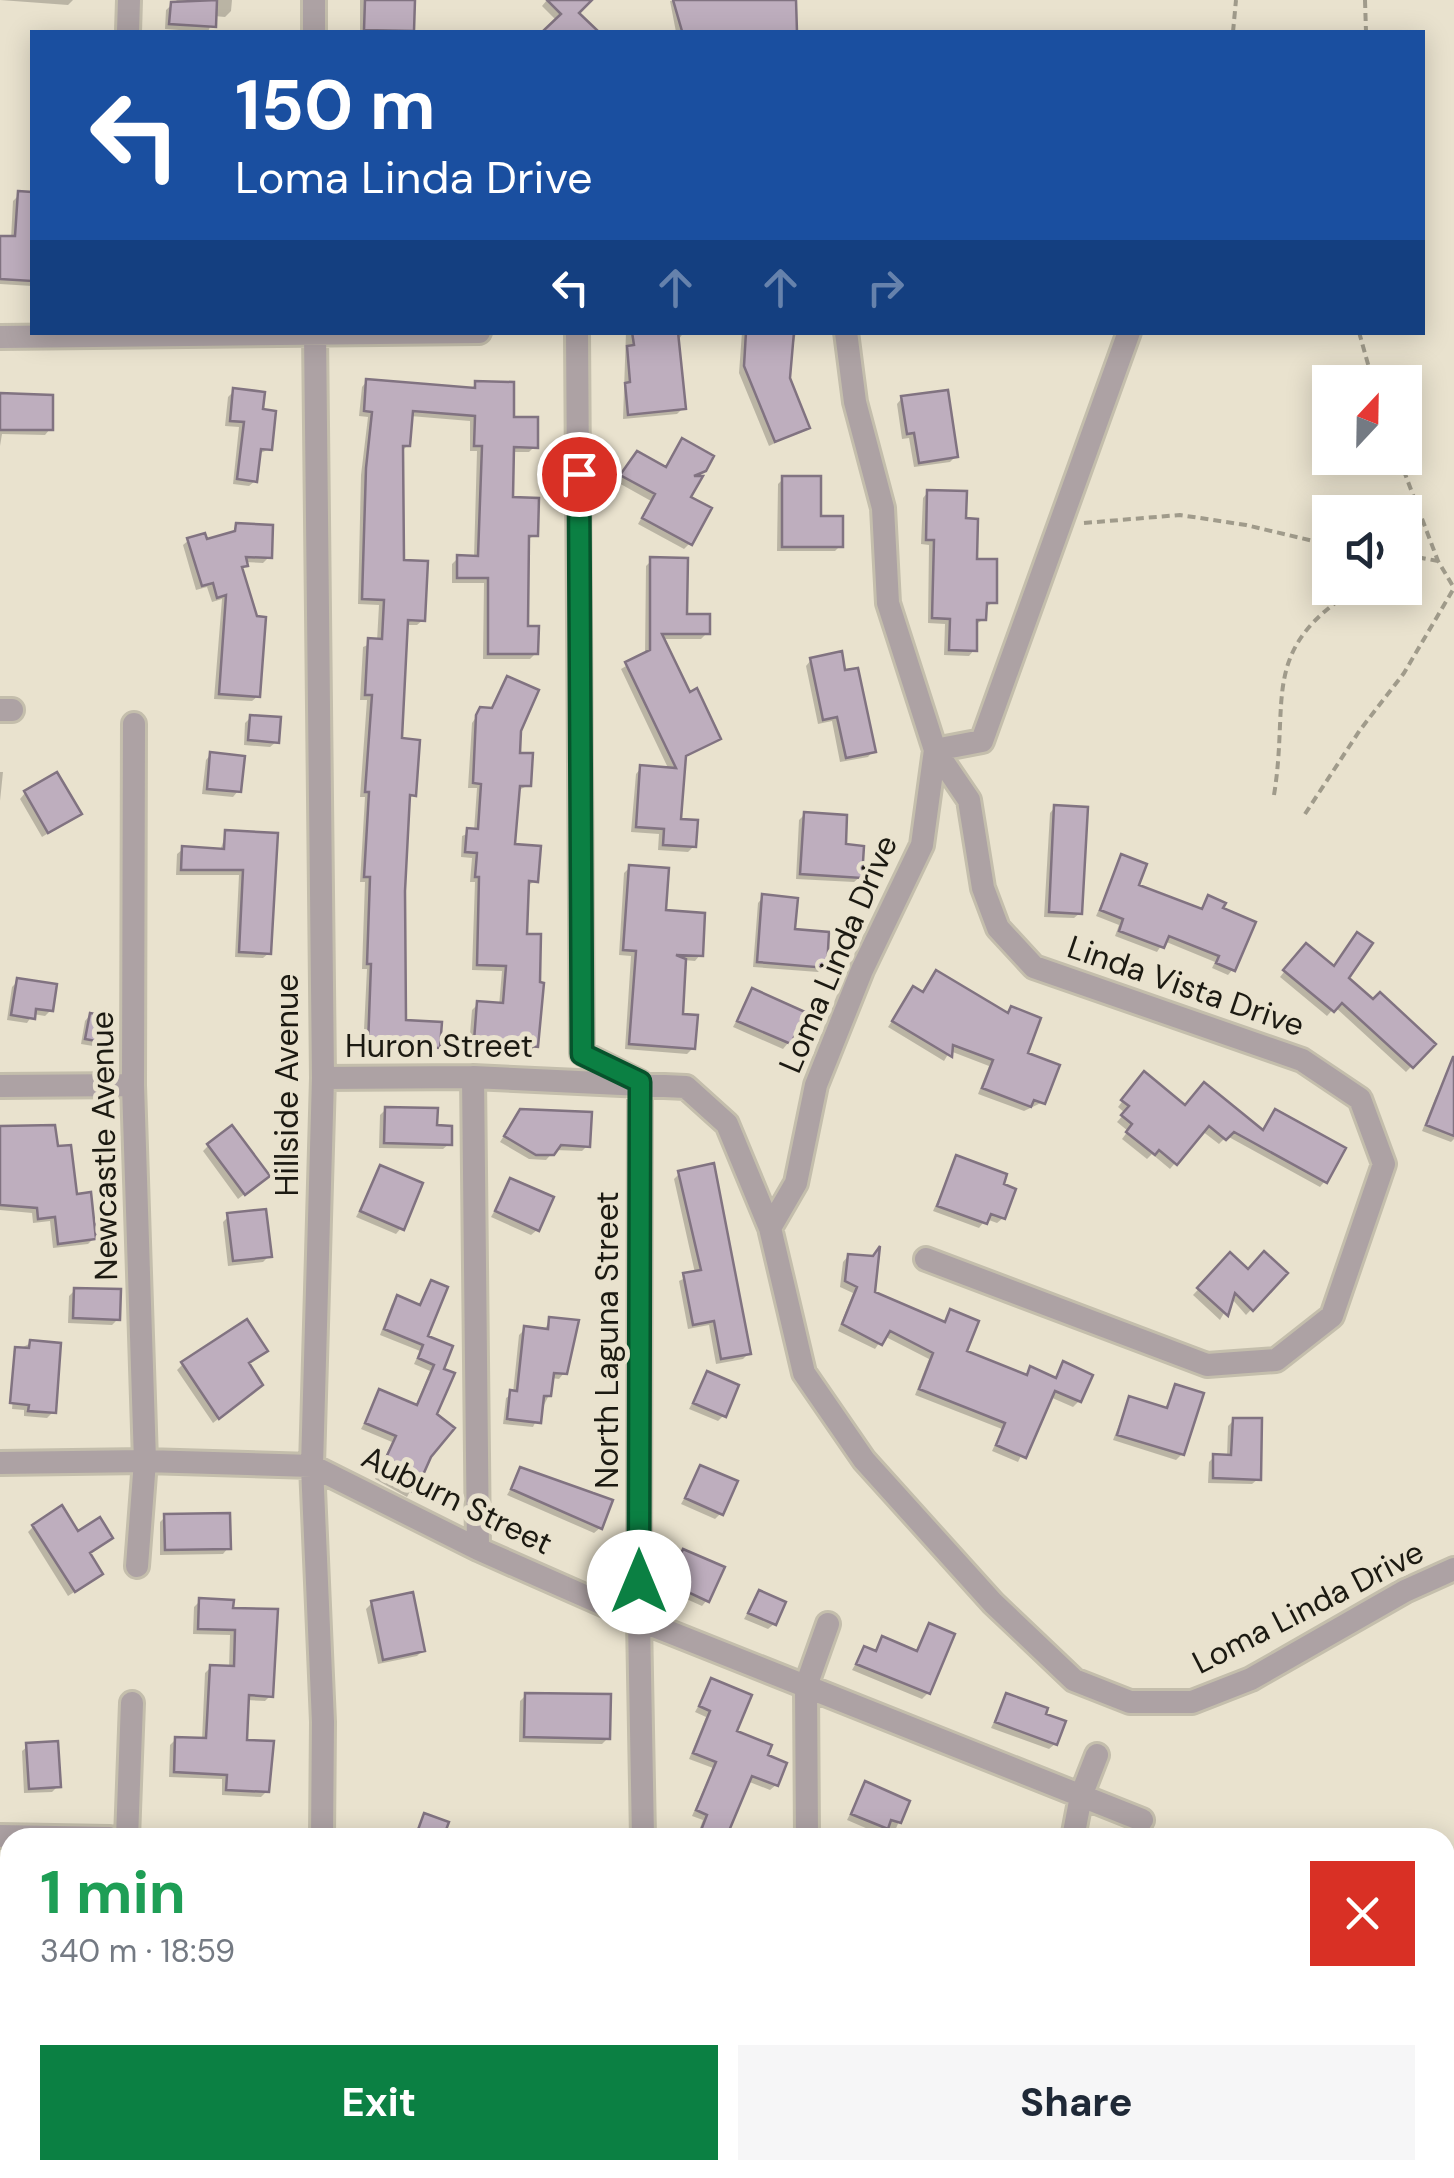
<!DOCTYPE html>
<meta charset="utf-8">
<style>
:root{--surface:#fff;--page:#f6f6f7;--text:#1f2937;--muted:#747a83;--accent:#0b8043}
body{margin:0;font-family:"DM Sans",sans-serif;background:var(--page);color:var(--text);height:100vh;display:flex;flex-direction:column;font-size:38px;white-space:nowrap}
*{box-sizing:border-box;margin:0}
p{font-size:32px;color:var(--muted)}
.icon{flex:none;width:55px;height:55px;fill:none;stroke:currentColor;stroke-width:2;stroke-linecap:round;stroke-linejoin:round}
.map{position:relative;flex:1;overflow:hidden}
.sheet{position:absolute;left:0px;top:1828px;width:1455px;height:352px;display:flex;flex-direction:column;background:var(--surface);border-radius:30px 30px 0 0;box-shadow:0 5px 25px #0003}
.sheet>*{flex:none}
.top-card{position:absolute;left:30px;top:30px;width:1395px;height:305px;border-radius:0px;box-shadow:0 5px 25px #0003;background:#1a4fa0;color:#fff;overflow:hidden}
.needle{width:65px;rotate:22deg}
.tools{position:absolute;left:1312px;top:365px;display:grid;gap:20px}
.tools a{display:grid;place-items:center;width:110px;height:110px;border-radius:0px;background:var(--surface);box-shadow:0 5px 25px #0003;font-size:50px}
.pin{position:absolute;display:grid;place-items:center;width:85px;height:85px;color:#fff;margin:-42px;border:5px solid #fff;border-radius:50%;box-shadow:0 2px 10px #0007}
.me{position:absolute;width:110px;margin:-55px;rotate:0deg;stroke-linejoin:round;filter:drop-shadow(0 0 8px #0008)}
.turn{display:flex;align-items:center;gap:35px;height:210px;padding:0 40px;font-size:45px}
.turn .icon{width:130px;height:130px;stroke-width:2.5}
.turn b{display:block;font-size:70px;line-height:85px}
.lanes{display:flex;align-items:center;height:95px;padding:0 40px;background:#0003;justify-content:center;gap:50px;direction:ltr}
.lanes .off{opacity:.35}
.round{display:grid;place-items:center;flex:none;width:105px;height:105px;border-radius:0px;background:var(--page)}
.overview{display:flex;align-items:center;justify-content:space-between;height:170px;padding:0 40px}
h1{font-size:60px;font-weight:700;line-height:75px;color:#1e9e55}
.cta{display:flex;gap:20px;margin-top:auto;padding:20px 40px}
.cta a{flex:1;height:115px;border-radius:0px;background:var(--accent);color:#fff;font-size:40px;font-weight:700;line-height:115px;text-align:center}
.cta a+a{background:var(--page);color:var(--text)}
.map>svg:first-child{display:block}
.shadow{fill:#0003}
.building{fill:#beaebe;stroke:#817381;stroke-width:2.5}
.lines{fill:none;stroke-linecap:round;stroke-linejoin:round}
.minor-casing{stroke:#c4beac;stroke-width:28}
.path{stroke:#a09b8b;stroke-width:4;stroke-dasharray:8 5;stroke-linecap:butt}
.minor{stroke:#ada2a4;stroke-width:22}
.route-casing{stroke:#07532c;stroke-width:25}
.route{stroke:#0b8043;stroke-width:18}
.labels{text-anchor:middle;stroke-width:10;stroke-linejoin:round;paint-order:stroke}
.street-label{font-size:32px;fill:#1c1a12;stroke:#e9e2ce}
</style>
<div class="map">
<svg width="1454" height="2178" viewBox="0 0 1454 2178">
<rect width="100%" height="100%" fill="#e9e2ce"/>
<path class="shadow" d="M0 0H73L68 5Z
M177 0H232L231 11 225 17 214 16 208 32 165 29 166 10Z
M360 0H411L409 32H360Z
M547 0H583L576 13 596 32H546L557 21 542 6Z
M670 1H793L794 32H676Z
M19 195 32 196V286L0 284V238L11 239 13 201Z
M626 332H684L679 339 683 408 677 414 623 419Z
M742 332H796L787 379 807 427 769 446 739 373Z
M367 381 470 390 476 384 535 446 529 452H512L510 500 536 535 526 540V628L536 653 530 659H483L484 583H452V564L458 558H474L477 451H470V421L410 416 408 445 401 452 402 563 423 620 417 625H405L400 741 413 795 407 801 402 891 403 1022 438 1047 432 1053 363 1050 367 969H362L365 882H360L365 797H360L367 700H360L363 647 377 641 379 605 358 604 361 475 368 417 359 416 362 387Z
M234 391 260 412 270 449 258 454 255 481 249 486 233 484 239 427 225 426 228 397Z
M0 395 50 429 45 435 2 434 0 446Z
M902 398 955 457 950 462 914 467 909 438 902 439 897 404Z
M682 442 704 469 688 498 690 543 684 549 638 524 651 501 617 482 632 460 665 469Z
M783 479 840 546 835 551H777L778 484Z
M928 492 975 561 994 602 984 608V619L975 625 974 650 969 656 944 655 945 624 928 623 929 545 921 544 923 498Z
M237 526 269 557 263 563 245 562 241 570 258 696 252 701 214 699 222 599 212 602 207 587 196 590 183 545 189 540 205 542 231 535Z
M652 560 685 616 707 633 701 639H661L688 695 718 739 683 758 679 821 694 846 688 852 658 850 659 834 631 832 636 774 641 768 669 770 621 669 645 655 646 566Z
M811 660 843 673 873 751 868 757 840 762 832 721 818 724 806 666Z
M507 679 519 730 517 755 529 785 517 791 512 847 536 881 526 886 525 937 536 1046 530 1051 469 1046 472 1010 478 1004 499 1006 502 971 472 970 475 882H470L472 858 461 857 462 836 474 831 477 788H468L472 723 481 710H490Z
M251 717 276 742 270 747 244 745 245 723Z
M211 754 238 791 233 797 202 794 206 760Z
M0 772H3L0 801Z
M25 793 79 814 42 837 20 799Z
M1055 807 1080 913 1074 918 1044 917 1050 813Z
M805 814 843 847 860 877 854 882 796 879 799 820Z
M226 833 275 835 269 953 263 958 235 957 239 875H176L177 854 183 849 220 851Z
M1122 857 1136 886 1200 911 1208 898 1220 910 1233 969 1228 975 1212 968 1215 962 1164 941 1157 952 1115 936 1119 925 1096 916Z
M630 867 700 955 695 961 684 960 680 1017 693 1048 687 1054 625 1049 631 956 619 955 624 873Z
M763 897 824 967 818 972 753 967 758 903Z
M1300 952 1345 979 1433 1044 1406 1072 1335 1007 1327 1016 1280 977Z
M18 981 51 1010 45 1016 33 1014 27 1023 7 1020 12 987Z
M913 989 1006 1014 1011 1009 1043 1102 1024 1111 978 1094 989 1066 950 1051 944 1061 888 1027Z
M752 991 788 1043 783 1049 733 1027Z
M90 1015 105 1041 99 1047 81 1044 85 1021Z
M1454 1074V1139L1451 1142 1422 1131 1436 1096Z
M1139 1080 1185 1108 1262 1132 1275 1112 1325 1181 1320 1187 1227 1136 1219 1144 1202 1131 1170 1169 1152 1154 1147 1159 1122 1139 1128 1131 1117 1122 1125 1113 1118 1107Z
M386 1109 434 1128 449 1144 443 1149 379 1148 380 1115Z
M515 1118 588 1145 582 1151 555 1150 546 1160 529 1159 500 1142Z
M0 1127 55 1149 94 1238 88 1244 53 1248 50 1221 33 1223 32 1213 0 1210Z
M208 1146 261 1181 238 1199 203 1151Z
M957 1158 1003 1218 997 1223 986 1219 979 1228 933 1211Z
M381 1168 401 1228 396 1234 356 1217Z
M680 1173 749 1353 743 1359 716 1364 709 1325 688 1329 679 1281 695 1273 674 1179Z
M511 1181 537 1230 531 1235 491 1217Z
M229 1216 269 1256 263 1262 228 1266 223 1222Z
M848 1256 872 1293 942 1324 950 1312 964 1353 1024 1376 1031 1369 1054 1379 1063 1364 1090 1376 1079 1401 1073 1407 1050 1397 1018 1462 992 1451 1002 1429 915 1395 929 1359 884 1336 875 1349 838 1331 853 1293 840 1287 843 1262Z
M1230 1256 1248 1272 1285 1273 1246 1315 1232 1299 1220 1320 1193 1295Z
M431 1283 425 1337 441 1370 429 1456 407 1497 375 1479 392 1442 361 1429 380 1392 415 1407 430 1371 414 1364 420 1351 380 1335 392 1304 398 1298 418 1307Z
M75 1290 118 1319 112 1325 68 1323 69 1296Z
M550 1319 564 1373 559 1379 551 1378 549 1395 533 1427 503 1424 506 1398 513 1393 519 1335 525 1329 544 1331Z
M31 1343 53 1412 47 1418 24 1416V1410L12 1409 17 1352H13Z
M183 1364H246L255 1390 213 1423 177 1370Z
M707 1374 724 1415 718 1421 689 1409Z
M1176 1386 1182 1454 1176 1460 1113 1440 1129 1399 1164 1410Z
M1234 1420 1258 1479 1252 1484 1208 1483 1209 1462 1214 1457H1227L1228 1426Z
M701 1468 721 1513 715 1519 681 1504Z
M521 1470 600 1528 594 1533 507 1495Z
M165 1517 228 1548 223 1554 160 1555V1522Z
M33 1527 110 1538 88 1554 94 1579 68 1596 28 1532Z
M684 1552 707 1600 702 1606 673 1593 678 1582 669 1578Z
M759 1592 774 1624 768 1629 744 1619Z
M200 1601 231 1610 271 1695 265 1701 246 1700 244 1742 267 1791 261 1797 222 1795V1779L169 1777 170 1745 176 1739 202 1740 205 1673 211 1667 229 1668 230 1635 193 1634 194 1607Z
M372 1603 422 1651 417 1656 378 1664 366 1609Z
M929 1626 928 1693 922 1699 852 1670 864 1649 874 1653 883 1639 915 1652Z
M712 1681 734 1732 765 1757 776 1785 770 1790 747 1781 724 1834 728 1838H696L703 1820 692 1816 713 1768 689 1759 706 1717 695 1712Z
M526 1695 608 1738 602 1744 519 1742 520 1701Z
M1006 1696 1055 1744 1049 1749 991 1728Z
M28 1746 58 1786 52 1792 24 1793 22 1751Z
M865 1784 907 1802 892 1838H873L875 1832 847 1820Z
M156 2170H178L172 2176 156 2174Z
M350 2170H402L401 2178H349Z
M896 2170H947L939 2178H889Z"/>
<path class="building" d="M217 0 216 27 169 24 171 2Z
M365 0H415L414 31 364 30Z
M547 0H592L579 13 599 32H542L561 14Z
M673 0H796L797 32 682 31Z
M18 191 32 192V281L0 279V236H15Z
M632 332H678L686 409 628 415 625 383 630 382 627 346 634 345Z
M746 332H794L790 378 810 428 775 442 744 366Z
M366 379 475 388V381L514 382V417H538V448L514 447 513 497 539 498 538 536H529L528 626H539L538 654H488V578H457V555L478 556 482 446H474L475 416 413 411 410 446H403L404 560 428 561 425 621 408 620 402 738 420 740 416 796 410 795 405 891 406 1020 442 1022 440 1048 368 1045 371 964H367L370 877H364L369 792H365L372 695H365L368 638 382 639 384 600 362 599 366 468 372 412 364 411Z
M233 388 265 392 263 409 276 411 272 450 261 449 257 482 237 479 244 422 230 421Z
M948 390 958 457 919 463 914 433 907 434 901 396Z
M0 393 53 395V430H0Z
M682 438 714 456 706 471 694 476H703L691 497 712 508 692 545 642 518 655 494 620 475 637 451 666 467Z
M782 476H821V516H843V547H782Z
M927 490 967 491 966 518 978 519 977 559H997V603H987L986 620H977V651L949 650 950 619 932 618 934 540H926Z
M236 523 273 525 272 558 246 557 248 566 242 567 257 616 266 617 260 697 219 694 226 595 217 598 213 583 202 586 187 538 205 533 207 539 235 531Z
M650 557 688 558 687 614H710V634H662L690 692 697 688 721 739 686 756 681 819 698 820 696 847 663 845 664 829 636 827 640 765 676 768 625 662 650 650Z
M842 651 845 670 858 668 876 752 846 758 837 717 823 720 810 658Z
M507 676 539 690 521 731 520 753H533L531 786H520L515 844 541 846 538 882 529 881 527 934H541L540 982 544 983 538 1047 474 1041 477 1001 503 1003 506 966 477 965 479 877H475L477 853 465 852 467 828 478 829 481 784 473 783 476 715 480 707 492 708Z
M250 715 281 717 279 743 248 740Z
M210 752 245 756 241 792 207 789Z
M57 772 82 814 48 833 24 791Z
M1054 805 1088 807 1082 914 1049 912Z
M804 812 847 815 846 844 864 846 862 878 800 874Z
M225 830 278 833 271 954 239 952 243 870H181L182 846 224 849Z
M1121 854 1147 864 1139 885 1202 909 1208 895 1226 903 1223 908 1256 922 1235 971 1216 963 1219 956 1169 936 1164 948 1119 931 1123 919 1100 910Z
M629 865 669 868 666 910 705 913 703 956 676 955 686 959 683 1014 698 1015 695 1049 629 1044 636 951 623 950Z
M762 894 798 898 795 929 829 932 827 968 757 962Z
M1357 932 1373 943 1349 978 1373 999 1380 992 1436 1044 1413 1068 1342 1003 1334 1012 1283 970 1306 943 1334 966Z
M936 970 1008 1013 1011 1006 1041 1018 1028 1053 1060 1065 1045 1104 1034 1100 1031 1107 982 1088 993 1060 953 1045 952 1057 892 1021 913 986 923 992Z
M17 978 57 984 53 1011 36 1009 35 1019 11 1015Z
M752 988 805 1012 791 1044 737 1021Z
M90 1013 111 1017 107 1043 85 1039Z
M1453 1057H1454V1136L1426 1125Z
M1144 1071 1185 1105 1204 1082 1263 1130 1275 1109 1346 1148 1327 1183 1234 1132 1226 1140 1209 1126 1177 1165 1159 1150 1155 1155 1126 1132 1132 1124 1121 1115 1129 1106 1121 1100Z
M385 1107 438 1108 437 1125 452 1126V1145L384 1143Z
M520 1109 592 1112 590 1147 561 1145 554 1155H536L504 1136Z
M55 1125 58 1146 71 1145 77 1194 91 1192 96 1239 58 1244 55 1217 38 1219 37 1208 0 1205V1126Z
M232 1125 270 1176 245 1195 207 1144Z
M956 1155 1007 1174 1004 1184 1016 1189 1005 1219 991 1214 987 1224 937 1206Z
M714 1163 751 1354 721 1359 714 1321 693 1325 683 1273 701 1270 678 1171Z
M380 1165 423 1183 404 1230 360 1211Z
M510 1178 554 1197 539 1231 495 1211Z
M266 1209 272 1257 233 1261 227 1213Z
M880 1246 875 1292 945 1322 950 1309 979 1321 967 1351 1027 1375 1030 1366 1056 1378 1063 1361 1093 1375 1081 1402 1055 1391 1026 1458 996 1445 1005 1423 919 1389 933 1353 890 1331 882 1345 842 1324 857 1287 845 1281 848 1254 873 1256Z
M1264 1251 1288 1273 1253 1311 1235 1293 1228 1316 1197 1288 1230 1252 1248 1269Z
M431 1280 448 1287 428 1336 453 1346 444 1369 455 1373 437 1414 455 1428 431 1457 415 1493 379 1473 396 1436 365 1423 379 1389 417 1405 434 1365 418 1358 423 1345 384 1329 397 1295 420 1305Z
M74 1288 121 1289 120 1320 73 1318Z
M549 1317 579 1320 567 1374 554 1373 551 1396H544L541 1423 507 1419 510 1390 517 1391 524 1326 548 1329Z
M247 1319 268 1351 249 1363 263 1385 219 1419 181 1362Z
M30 1340 61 1343 56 1413 28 1411 29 1405 10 1403 15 1347 29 1348Z
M707 1371 739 1385 726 1417 693 1403Z
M1175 1384 1204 1393 1184 1455 1117 1435 1129 1396 1167 1408Z
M1233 1418H1262L1261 1480 1213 1478V1454L1231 1455Z
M700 1465 738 1481 723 1515 685 1498Z
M520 1467 613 1500 602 1529 511 1489Z
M62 1505 78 1531 100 1517 113 1538 90 1553 103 1574 75 1592 32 1525Z
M230 1513 231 1549 165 1550 164 1514Z
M683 1549 725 1567 709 1602 677 1587 682 1576 673 1572Z
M759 1590 786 1602 776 1625 748 1613Z
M413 1592 425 1651 383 1660 371 1601Z
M199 1598 234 1600 233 1608 278 1609 273 1697 249 1695 247 1740 274 1741 269 1792 226 1790 227 1775 174 1772 175 1737 206 1738 210 1665 234 1666 235 1630 198 1629Z
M929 1623 955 1634 930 1694 856 1664 864 1646 876 1651 882 1636 917 1651Z
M711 1678 752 1695 737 1731 772 1745 768 1755 787 1763 778 1786 752 1776 726 1838H698L707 1815 696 1810 716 1762 693 1753 710 1711 699 1706Z
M525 1693 611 1694 610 1739 524 1737Z
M1006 1693 1048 1708 1046 1714 1066 1721 1057 1745 995 1722Z
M58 1741 61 1787 29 1789 26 1743Z
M865 1781 910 1801 901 1823 891 1820 888 1829 851 1814Z
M424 1813 449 1822 443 1838H415Z"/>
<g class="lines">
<g class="minor-casing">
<path id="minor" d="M314 0V32
M128 32 129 0
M315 332 323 1078 312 1466 323 1722 322 1838
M577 332 582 1053 640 1082 639 1620 643 1838
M0 337 479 332
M0 710H12
M134 724 133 1085 145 1461 137 1566
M473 1077 478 1549
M323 1078 473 1077 686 1087 727 1124 770 1228 804 1373 864 1460 993 1603 1074 1680 1130 1702H1192L1251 1679 1405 1591 1454 1569
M0 1086 133 1085
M770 1228 796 1183 816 1085 862 970 922 845 935 750 888 603 883 508 855 402 846 332
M926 1259 1207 1365 1276 1360 1332 1316 1384 1164 1360 1099 1302 1060 1034 967 998 928 983 888 969 800 935 750 982 741 1129 332
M0 1463 145 1461 312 1466 478 1549 639 1620 1142 1820
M0 1836 109 1838
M127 1838 132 1703
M807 1838 806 1686 828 1624
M1073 1838 1081 1796 1097 1755
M480 2170V2178
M649 2170V2178
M752 2170 775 2178
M810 2170V2178
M126 2178V2170
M314 2178V2170"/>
</g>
<path class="path" d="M1365 0 1366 32
M1233 32 1236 0
M1359 332 1373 382
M1399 458 1438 561 1454 588
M1084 523 1180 515 1246 525 1330 545
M1405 555 1438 561
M1405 563 1415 558
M1274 795C1290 697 1258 650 1357 588
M1305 814 1360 730 1404 673 1454 588
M1000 2178 1002 2170"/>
<use href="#minor" class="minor"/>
</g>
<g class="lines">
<g class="route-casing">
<path id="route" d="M579 474 582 1054 640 1082 639 1582"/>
</g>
<use href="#route" class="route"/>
</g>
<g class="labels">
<g class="street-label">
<text transform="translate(838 954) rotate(-67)" y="11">Loma Linda Drive</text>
<text transform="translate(1186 986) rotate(19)" y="11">Linda Vista Drive</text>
<text x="439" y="1057">Huron Street</text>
<text transform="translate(287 1085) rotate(-90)" y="11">Hillside Avenue</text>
<text transform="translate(104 1146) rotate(-91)" y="11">Newcastle Avenue</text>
<text transform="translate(607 1340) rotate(-90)" y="11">North Laguna Street</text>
<text transform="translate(457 1500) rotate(26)" y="11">Auburn Street</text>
<text transform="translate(1308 1607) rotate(-27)" y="11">Loma Linda Drive</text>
</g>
</g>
</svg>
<div class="tools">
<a><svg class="needle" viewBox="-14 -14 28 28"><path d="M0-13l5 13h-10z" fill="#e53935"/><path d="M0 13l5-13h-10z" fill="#747a83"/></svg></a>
<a><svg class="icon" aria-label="sound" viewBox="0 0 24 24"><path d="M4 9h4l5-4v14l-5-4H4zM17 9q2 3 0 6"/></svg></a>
</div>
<div class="pin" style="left:579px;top:474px;background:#d93025"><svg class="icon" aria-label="arrive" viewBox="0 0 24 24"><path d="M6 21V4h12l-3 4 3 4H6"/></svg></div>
<svg class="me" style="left:639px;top:1582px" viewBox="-20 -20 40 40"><circle r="19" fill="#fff"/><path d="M0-13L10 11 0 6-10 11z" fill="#0b8043"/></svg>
<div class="top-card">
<div class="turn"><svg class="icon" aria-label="left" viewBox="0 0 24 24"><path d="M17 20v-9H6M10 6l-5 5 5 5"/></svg><div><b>150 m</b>Loma Linda Drive</div></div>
<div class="lanes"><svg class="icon" aria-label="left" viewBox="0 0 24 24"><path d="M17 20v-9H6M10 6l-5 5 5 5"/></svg><svg class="icon off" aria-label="ahead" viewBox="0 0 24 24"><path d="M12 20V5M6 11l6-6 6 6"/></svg><svg class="icon off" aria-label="ahead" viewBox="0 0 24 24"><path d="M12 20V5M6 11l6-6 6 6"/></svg><svg class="icon off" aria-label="right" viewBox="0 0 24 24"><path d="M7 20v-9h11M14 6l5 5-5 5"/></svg></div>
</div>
<section class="sheet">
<div class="overview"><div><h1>1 min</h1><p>340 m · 18:59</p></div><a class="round" style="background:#d93025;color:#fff"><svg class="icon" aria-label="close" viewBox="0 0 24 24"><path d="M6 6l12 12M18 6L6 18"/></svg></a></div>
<div class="cta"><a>Exit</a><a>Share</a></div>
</section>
</div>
